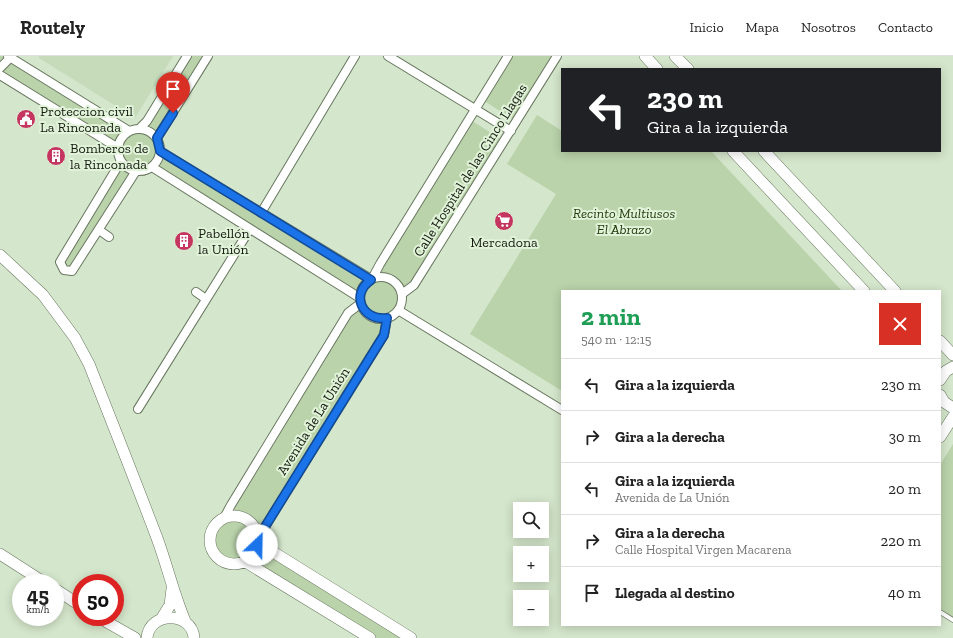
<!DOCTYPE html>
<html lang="es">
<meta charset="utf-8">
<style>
:root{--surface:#fff;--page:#f6f6f6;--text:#222;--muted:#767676;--line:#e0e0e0}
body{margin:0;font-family:"Zilla Slab",serif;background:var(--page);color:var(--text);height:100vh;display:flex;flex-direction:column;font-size:15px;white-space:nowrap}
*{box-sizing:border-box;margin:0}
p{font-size:13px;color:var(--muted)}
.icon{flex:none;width:22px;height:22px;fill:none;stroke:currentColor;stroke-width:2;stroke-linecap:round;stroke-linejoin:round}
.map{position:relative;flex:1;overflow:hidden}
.sheet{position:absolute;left:561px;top:234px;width:380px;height:336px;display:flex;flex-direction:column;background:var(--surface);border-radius:0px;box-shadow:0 2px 10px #0003}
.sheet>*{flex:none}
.guide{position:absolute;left:561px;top:12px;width:380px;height:84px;border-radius:0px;box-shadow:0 2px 10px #0003;background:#202124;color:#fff;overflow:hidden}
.buttons{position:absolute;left:513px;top:446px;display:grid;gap:8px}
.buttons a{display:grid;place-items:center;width:36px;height:36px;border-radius:0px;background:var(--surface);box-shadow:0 2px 10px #0003;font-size:20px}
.speed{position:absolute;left:12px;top:518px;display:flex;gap:8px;font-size:20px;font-weight:700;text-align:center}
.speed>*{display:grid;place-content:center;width:52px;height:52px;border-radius:50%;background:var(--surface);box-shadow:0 2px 10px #0003;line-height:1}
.speed small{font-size:10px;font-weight:400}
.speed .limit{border:6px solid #d22;background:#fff;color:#111}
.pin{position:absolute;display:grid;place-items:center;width:34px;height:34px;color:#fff;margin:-41px -17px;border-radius:50% 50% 50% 0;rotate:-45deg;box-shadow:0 0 4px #0007}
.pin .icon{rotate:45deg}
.me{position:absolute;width:44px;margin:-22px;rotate:24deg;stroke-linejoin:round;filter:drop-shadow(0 0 3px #0008)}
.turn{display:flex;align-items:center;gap:14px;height:84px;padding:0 20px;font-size:18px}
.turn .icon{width:52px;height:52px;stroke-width:2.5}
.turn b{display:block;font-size:28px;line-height:34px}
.round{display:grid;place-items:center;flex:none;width:42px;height:42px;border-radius:0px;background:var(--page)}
.head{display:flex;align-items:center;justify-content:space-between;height:68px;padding:0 20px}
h1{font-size:24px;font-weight:700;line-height:30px;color:#1e9e55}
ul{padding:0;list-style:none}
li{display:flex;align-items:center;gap:12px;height:52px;padding:0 20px;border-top:1px solid var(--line)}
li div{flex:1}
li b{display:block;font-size:15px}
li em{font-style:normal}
header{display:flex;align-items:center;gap:24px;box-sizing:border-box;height:56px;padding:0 20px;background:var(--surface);border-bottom:1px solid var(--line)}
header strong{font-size:19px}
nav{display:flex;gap:22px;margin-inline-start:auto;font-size:14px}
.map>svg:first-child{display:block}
.built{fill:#c5dbba}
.green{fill:#bad3ab}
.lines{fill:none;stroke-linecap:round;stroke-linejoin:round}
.lane-casing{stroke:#68775f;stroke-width:5.5}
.street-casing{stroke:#68775f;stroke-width:10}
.secondary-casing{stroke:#68775f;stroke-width:12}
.lane{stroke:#fff;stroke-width:4}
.street{stroke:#fff;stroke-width:8}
.secondary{stroke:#fff;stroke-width:11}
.route-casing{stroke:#114b97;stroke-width:10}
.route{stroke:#1a73e8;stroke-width:7}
.labels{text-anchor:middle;stroke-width:4;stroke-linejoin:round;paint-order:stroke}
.poi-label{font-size:14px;fill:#141a10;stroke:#e1f3d8;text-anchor:start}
.street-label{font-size:14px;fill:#141a10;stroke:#e1f3d8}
.park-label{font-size:14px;font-style:italic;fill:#233d0f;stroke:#e1f3d8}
</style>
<header>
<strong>Routely</strong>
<nav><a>Inicio</a><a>Mapa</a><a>Nosotros</a><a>Contacto</a></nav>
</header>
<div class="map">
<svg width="953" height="582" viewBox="0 0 953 582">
<rect width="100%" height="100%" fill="#d4e6cb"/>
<path class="built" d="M39 0H173L135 62 39 2Z"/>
<path class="green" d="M0 0H8L129 75 140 72 187 0H208L157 82 160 95 372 223 469 63 504 85 414 229 402 238C402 249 397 257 387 262L384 279 258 482 411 582H370L242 507C212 514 199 480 224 462L360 242 152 111 136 115 75 210 61 211 121 105 118 95 0 19Z
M508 0H557L516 65 481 43Z
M537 59 562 75V95H711L842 235H562V335L470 278 556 138 507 108Z
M953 388V562L940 554V409Z"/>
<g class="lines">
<g class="lane-casing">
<path id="lane" d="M940 556 953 564"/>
</g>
<g class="street-casing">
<path id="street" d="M8 0 129 75
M388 0 511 75
M0 12 12 0
M0 19 118 92
M140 72 147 65 187 0
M118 94a21 21 0 1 1 42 0a21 21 0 1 1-42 0Z
M157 82 208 0
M160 95 371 223
M121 105 60 206 64 214 72 215 136 115
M152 111 360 242
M261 157 355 0
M99 174 109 181
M360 242a21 21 0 1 1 42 0a21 21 0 1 1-42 0Z
M372 223 380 208 508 0
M196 236 206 243
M402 238 414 229 557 0
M398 254 562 354
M138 353 250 173
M224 462 231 449 348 257 361 247
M258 482 384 279 387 262"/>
</g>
<g class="secondary-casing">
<path id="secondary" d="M645 0 657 13
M675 0 688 13
M733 95 864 235
M764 95 895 235
M0 199 43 239 75 282 89 308C112 366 135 424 157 482 167 509 174 539 185 565
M940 285 953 299
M940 324 946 315 953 311
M940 339 944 346 953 352
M940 381 953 361
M210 484a24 24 0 1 1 48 0a24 24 0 1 1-48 0Z
M257 486 411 582
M0 498 45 527
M244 505 370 582
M55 533 81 550
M98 561 135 582
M162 562 170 549 172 533
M147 582C149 555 192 555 194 582"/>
</g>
<use href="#lane" class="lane"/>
<use href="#street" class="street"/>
<use href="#secondary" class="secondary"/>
</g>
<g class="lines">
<g class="route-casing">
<path id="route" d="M173 57 157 82 160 95 371 224C350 238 362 265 387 262L384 279 258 482 257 489"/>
</g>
<use href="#route" class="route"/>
</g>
<defs>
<g id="civic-disc" transform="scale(1)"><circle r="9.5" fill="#c43560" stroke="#e1f3d8"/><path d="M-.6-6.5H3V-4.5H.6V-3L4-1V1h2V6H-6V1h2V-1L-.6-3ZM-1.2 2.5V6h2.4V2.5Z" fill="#fff"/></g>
<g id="building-disc" transform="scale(1)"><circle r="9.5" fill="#c43560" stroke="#e1f3d8"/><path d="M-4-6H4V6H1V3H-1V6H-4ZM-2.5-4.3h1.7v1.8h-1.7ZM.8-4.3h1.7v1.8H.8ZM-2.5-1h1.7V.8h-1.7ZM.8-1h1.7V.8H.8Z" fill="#fff"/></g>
<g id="supermarket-disc" transform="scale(1)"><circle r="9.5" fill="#c43560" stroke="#e1f3d8"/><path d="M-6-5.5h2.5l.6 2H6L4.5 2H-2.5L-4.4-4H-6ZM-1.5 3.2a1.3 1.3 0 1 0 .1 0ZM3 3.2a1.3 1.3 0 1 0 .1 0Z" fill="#fff"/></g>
</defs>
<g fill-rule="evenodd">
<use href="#civic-disc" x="26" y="63"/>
<use href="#building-disc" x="56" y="100"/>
<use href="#supermarket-disc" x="504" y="165"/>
<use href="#building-disc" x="184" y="185"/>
</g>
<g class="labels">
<g class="poi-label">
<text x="40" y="60">Proteccion civil<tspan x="40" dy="16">La Rinconada</tspan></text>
<text x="70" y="97">Bomberos de<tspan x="70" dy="16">la Rinconada</tspan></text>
<text x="198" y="182">Pabellón<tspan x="198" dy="16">la Unión</tspan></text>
<text x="504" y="191" text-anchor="middle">Mercadona</text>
</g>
<g class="street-label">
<text transform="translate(470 114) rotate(-58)" y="5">Calle Hospital de las Cinco Llagas</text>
<text transform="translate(313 365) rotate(-58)" y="5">Avenida de La Unión</text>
</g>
<g class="park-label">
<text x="624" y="162">Recinto Multiusos<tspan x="624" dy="16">El Abrazo</tspan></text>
</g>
</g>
</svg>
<div class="buttons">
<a><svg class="icon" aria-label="search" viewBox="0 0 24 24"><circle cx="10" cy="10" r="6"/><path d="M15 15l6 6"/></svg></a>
<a>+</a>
<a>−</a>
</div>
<div class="speed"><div>45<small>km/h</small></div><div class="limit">50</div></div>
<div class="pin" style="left:173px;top:57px;background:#d93025"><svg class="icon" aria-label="arrive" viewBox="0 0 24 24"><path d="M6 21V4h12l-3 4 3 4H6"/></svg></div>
<svg class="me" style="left:257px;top:489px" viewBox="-20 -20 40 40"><circle r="19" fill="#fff"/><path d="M0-13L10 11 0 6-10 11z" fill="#1a73e8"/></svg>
<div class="guide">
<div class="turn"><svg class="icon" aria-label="left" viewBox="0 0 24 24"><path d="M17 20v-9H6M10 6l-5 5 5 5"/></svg><div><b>230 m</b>Gira a la izquierda</div></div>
</div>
<section class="sheet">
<div class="head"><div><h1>2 min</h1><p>540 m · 12:15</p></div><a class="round" style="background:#d93025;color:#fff"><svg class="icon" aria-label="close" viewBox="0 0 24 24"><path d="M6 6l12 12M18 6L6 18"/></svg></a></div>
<ul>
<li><svg class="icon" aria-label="left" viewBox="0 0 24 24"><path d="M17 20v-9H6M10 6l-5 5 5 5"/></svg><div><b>Gira a la izquierda</b></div><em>230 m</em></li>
<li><svg class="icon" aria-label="right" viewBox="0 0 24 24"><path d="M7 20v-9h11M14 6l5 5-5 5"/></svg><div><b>Gira a la derecha</b></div><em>30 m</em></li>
<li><svg class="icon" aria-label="left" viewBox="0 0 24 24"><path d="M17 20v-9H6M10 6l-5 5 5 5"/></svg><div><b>Gira a la izquierda</b><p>Avenida de La Unión</p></div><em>20 m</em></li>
<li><svg class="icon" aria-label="right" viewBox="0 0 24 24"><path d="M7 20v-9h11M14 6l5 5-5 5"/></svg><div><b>Gira a la derecha</b><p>Calle Hospital Virgen Macarena</p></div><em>220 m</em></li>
<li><svg class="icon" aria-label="arrive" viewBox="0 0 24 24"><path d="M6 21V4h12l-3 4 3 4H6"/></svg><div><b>Llegada al destino</b></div><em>40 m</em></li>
</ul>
</section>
</div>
